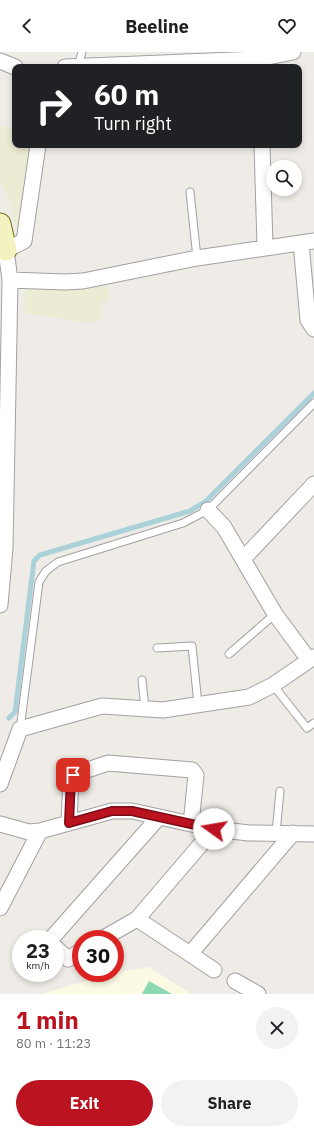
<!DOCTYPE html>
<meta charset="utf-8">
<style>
:root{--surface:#fff;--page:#f2f2f2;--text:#202124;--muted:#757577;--accent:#bc1321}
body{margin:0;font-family:"IBM Plex Sans",sans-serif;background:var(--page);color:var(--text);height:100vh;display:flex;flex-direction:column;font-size:15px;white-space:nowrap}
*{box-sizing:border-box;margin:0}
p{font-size:13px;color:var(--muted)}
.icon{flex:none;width:22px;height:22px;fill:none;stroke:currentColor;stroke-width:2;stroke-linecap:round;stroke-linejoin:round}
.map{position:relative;height:942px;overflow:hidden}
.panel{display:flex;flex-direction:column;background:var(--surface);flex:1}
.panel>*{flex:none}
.hud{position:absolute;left:12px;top:12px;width:290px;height:84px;border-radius:8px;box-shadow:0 2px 6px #0003;background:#202124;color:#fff;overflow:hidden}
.fabs{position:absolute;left:266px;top:108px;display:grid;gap:8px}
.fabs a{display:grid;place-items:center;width:36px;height:36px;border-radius:50%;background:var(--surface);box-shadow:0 2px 6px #0003;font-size:20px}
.speed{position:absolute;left:12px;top:878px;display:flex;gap:8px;font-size:20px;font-weight:700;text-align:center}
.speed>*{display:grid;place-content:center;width:52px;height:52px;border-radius:50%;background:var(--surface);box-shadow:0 2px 6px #0003;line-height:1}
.speed small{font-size:10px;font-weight:400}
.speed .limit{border:6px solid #d22;background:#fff;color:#111}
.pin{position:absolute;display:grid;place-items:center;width:34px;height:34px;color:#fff;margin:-17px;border-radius:8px;box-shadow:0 2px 6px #0006}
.me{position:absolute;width:44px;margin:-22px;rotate:283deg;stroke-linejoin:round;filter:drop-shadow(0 0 3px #0008)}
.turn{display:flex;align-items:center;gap:14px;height:84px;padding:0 16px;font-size:18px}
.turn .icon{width:52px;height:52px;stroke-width:2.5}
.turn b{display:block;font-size:28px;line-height:34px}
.round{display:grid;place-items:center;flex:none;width:42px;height:42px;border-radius:21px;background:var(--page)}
.headline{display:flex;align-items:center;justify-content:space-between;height:68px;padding:0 16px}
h1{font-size:24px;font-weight:700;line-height:30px;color:var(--accent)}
.button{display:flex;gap:8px;margin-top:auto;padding:8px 16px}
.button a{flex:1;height:46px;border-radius:24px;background:var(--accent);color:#fff;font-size:16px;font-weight:700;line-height:46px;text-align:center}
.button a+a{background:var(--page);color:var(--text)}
header{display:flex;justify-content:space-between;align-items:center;height:52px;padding:0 16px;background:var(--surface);font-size:18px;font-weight:700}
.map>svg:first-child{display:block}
.education{fill:#fcfae3}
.farmland{fill:#ececd4}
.pitch{fill:#8cd7b4}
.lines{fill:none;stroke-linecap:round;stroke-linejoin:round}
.stream{stroke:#abd2d9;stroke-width:5}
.lane-casing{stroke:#a1a1a1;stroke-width:9}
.street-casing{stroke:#a1a1a1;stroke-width:17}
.secondary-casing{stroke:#6b6e0f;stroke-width:23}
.lane{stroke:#fff;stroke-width:7}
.street{stroke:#fff;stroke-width:15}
.secondary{stroke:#f4f2c0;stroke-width:21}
.route-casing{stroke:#7a0c15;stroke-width:10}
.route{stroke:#bc1321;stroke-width:7}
</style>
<header><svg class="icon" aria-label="back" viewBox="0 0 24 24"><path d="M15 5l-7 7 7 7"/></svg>Beeline<svg class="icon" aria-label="heart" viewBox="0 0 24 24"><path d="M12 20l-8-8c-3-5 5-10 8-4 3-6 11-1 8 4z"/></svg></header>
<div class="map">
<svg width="314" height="942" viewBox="0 0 314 942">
<rect width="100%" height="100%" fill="#efece7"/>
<path class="education" d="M149 915 191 942H41L117 920Z"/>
<path class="farmland" d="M0 74 15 76V93H32L20 175H16L9 150 0 127Z
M108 230 110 250 100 251 102 267 91 271 82 270 25 261V234Z"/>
<path class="pitch" d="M149 929 172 942H142Z"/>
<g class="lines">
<path class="stream" d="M9 666 15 660 34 509 40 503 190 459 205 450 314 341"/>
<g class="lane-casing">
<path id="lane" d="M78 14 82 0
M190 140 197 206
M157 596 192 594 198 652
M229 602 275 562
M142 628 145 657
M273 633 307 676 314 671
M20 677 39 530 46 519 58 510 183 471 208 458 314 351
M276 781 280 739"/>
</g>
<g class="street-casing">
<path id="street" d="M0 9 15 15
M65 15 258 7 293 0
M262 93 265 194
M301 191 308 268 314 277
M10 228 65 230 83 229 197 206 314 189
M208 458 224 475 275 562 309 608
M243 507 314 432
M0 553 5 496 10 228 6 198 24 189 38 93
M0 732 20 677 102 654 163 658 249 645 273 633 314 605
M69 771 71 726 73 723 108 711 192 718 196 723 191 772
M0 772 29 780 40 779 112 759H132L214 777 249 781 314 782
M0 856 40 779
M137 867 214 777
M51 887 159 765
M102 887 137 867 190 902 293 781
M55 895 68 907 81 899
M190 902 214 918
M235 929 258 942"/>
</g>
<g class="secondary-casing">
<path id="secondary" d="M0 172 6 198"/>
</g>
<use href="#lane" class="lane"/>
<use href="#street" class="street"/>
<use href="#secondary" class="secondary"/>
</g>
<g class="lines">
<g class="route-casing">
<path id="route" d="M73 723 71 726 69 771 112 759H132L214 777"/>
</g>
<use href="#route" class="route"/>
</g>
</svg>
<div class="fabs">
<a><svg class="icon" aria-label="search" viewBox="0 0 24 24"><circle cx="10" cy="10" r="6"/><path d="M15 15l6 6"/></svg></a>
</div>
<div class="speed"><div>23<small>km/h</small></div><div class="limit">30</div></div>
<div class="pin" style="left:73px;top:723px;background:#d93025"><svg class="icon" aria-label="arrive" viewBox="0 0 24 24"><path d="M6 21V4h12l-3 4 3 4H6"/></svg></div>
<svg class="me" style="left:214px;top:777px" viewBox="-20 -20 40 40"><circle r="19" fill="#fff"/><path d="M0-13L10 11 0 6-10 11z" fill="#bc1321"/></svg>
<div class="hud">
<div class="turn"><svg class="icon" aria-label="right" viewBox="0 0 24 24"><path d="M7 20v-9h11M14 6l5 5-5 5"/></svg><div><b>60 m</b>Turn right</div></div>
</div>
</div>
<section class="panel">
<div class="headline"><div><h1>1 min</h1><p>80 m · 11:23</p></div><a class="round"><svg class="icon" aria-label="close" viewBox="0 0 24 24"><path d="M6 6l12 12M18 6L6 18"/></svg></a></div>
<div class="button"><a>Exit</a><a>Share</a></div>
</section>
